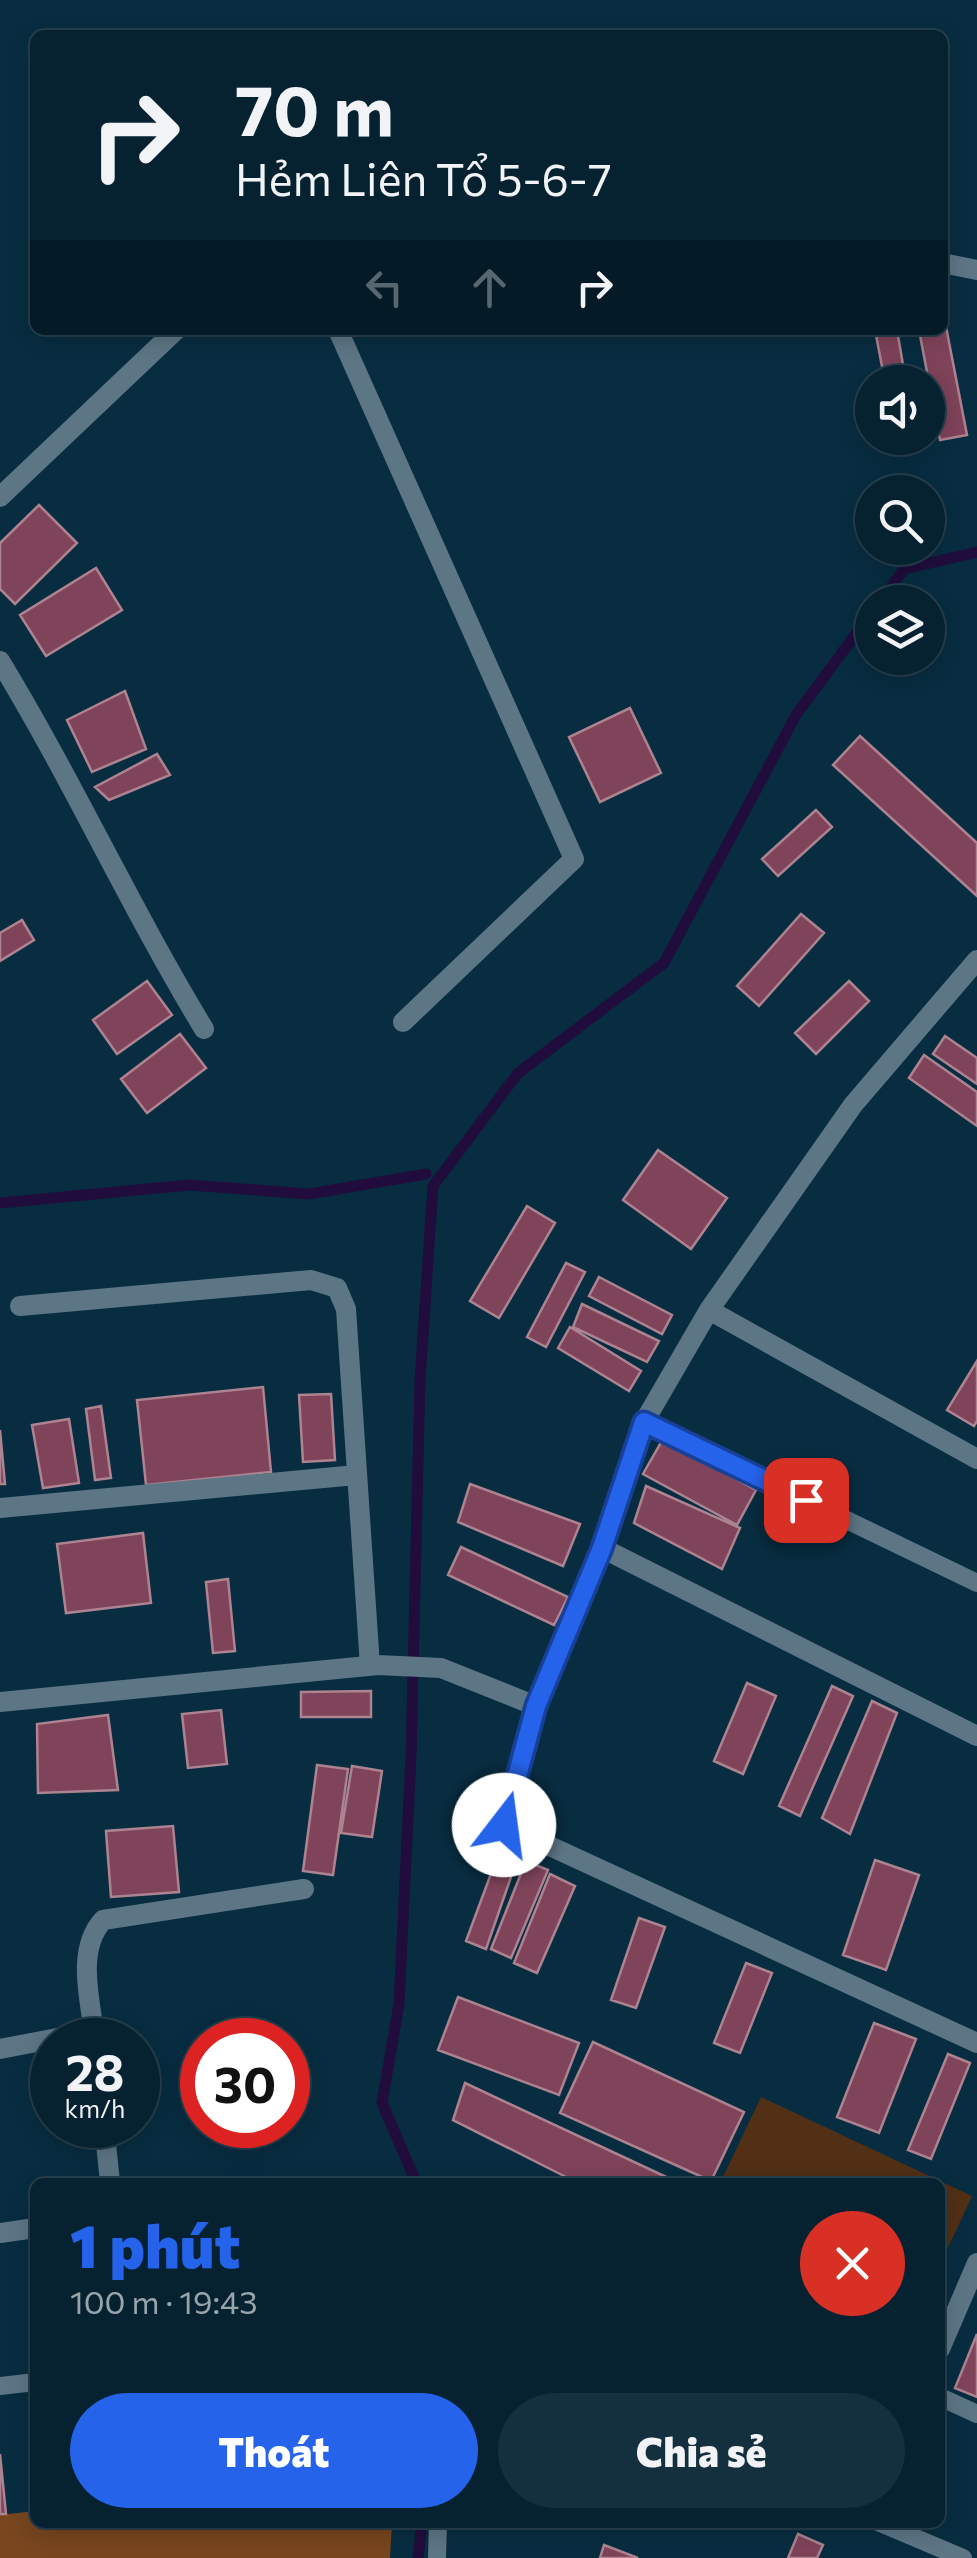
<!DOCTYPE html>
<html lang="vi">
<meta charset="utf-8">
<style>
:root{--surface:#062231;--page:#142f3d;--text:#f1f3f6;--muted:#98a4ab;--line:#273f4d;--accent:#2563eb}
body{margin:0;font-family:Commissioner,sans-serif;background:var(--page);color:var(--text);height:100vh;display:flex;flex-direction:column;font-size:38px;white-space:nowrap}
*{box-sizing:border-box;margin:0}
p{font-size:32px;color:var(--muted)}
.icon{flex:none;width:55px;height:55px;fill:none;stroke:currentColor;stroke-width:2;stroke-linecap:round;stroke-linejoin:round}
.map{position:relative;flex:1;overflow:hidden}
.panel{position:absolute;left:30px;top:2178px;width:915px;height:350px;display:flex;flex-direction:column;background:var(--surface);border-radius:15px;box-shadow:0 5px 25px #0003,0 0 0 2px var(--line)}
.panel>*{flex:none}
.banner{position:absolute;left:30px;top:30px;width:918px;height:305px;border-radius:15px;box-shadow:0 5px 25px #0003,0 0 0 2px var(--line);background:#062231;color:var(--text);overflow:hidden}
.tools{position:absolute;left:855px;top:365px;display:grid;gap:20px}
.tools a{display:grid;place-items:center;width:90px;height:90px;border-radius:50%;background:var(--surface);box-shadow:0 5px 25px #0003,0 0 0 2px var(--line);font-size:50px}
.speed{position:absolute;left:30px;top:2018px;display:flex;gap:20px;font-size:50px;font-weight:700;text-align:center}
.speed>*{display:grid;place-content:center;width:130px;height:130px;border-radius:50%;background:var(--surface);box-shadow:0 5px 25px #0003,0 0 0 2px var(--line);line-height:1}
.speed small{font-size:25px;font-weight:400}
.speed .limit{border:15px solid #d22;background:#fff;color:#111}
.pin{position:absolute;display:grid;place-items:center;width:85px;height:85px;color:#fff;margin:-42px;border-radius:20px;box-shadow:0 5px 15px #0006}
.me{position:absolute;width:110px;margin:-55px;rotate:15deg;stroke-linejoin:round;filter:drop-shadow(0 0 8px #0008)}
.turn{display:flex;align-items:center;gap:35px;height:210px;padding:0 40px;font-size:45px}
.turn .icon{width:130px;height:130px;stroke-width:2.5}
.turn b{display:block;font-size:70px;line-height:85px}
.lanes{display:flex;align-items:center;height:95px;padding:0 40px;background:#0003;justify-content:center;gap:50px;direction:ltr}
.lanes .off{opacity:.35}
.round{display:grid;place-items:center;flex:none;width:105px;height:105px;border-radius:52px;background:var(--page)}
.overview{display:flex;align-items:center;justify-content:space-between;height:170px;padding:0 40px}
h1{font-size:60px;font-weight:800;line-height:75px;color:var(--accent)}
.primary-button{display:flex;gap:20px;margin-top:auto;padding:20px 40px}
.primary-button a{flex:1;height:115px;border-radius:60px;background:var(--accent);color:#fff;font-size:40px;font-weight:800;line-height:115px;text-align:center}
.primary-button a+a{background:var(--page);color:var(--text)}
.map>svg:first-child{display:block}
.green{fill:#523016}
.forest{fill:#78461f}
.lines{fill:none;stroke-linecap:round;stroke-linejoin:round}
.stream{stroke:#200d3d;stroke-width:11}
.building{fill:#7f435a;stroke:#ad8391;stroke-width:2.5}
.lane{stroke:#5d7686;stroke-width:18}
.street{stroke:#5d7686;stroke-width:20}
.route-casing{stroke:#184099;stroke-width:25}
.route{stroke:#2563eb;stroke-width:18}
</style>
<div class="map">
<svg width="977" height="2558" viewBox="0 0 977 2558">
<rect width="100%" height="100%" fill="#082d41"/>
<path class="green" d="M761 2097 972 2196 940 2265V2182H735L723 2177Z"/>
<path class="forest" d="M35 2511V2522L392 2523 390 2558H0V2515Z"/>
<g class="lines">
<path class="stream" d="M880 602 904 569 977 552
M0 1203 189 1185 309 1194 426 1174
M416 2182 382 2103 399 2004 411 1756 420 1380 433 1186 518 1073 664 963 796 715 872 612
M418 2558 422 2522"/>
</g>
<path class="building" d="M942 306 967 435 940 440 919 330H942Z
M875 330H897L906 382H885Z
M39 505 77 543 15 604 0 589V543Z
M96 568 122 610 46 656 20 615Z
M125 691 146 749 92 772 67 720Z
M630 708 661 773 600 802 569 737Z
M860 736 977 843V896L833 765Z
M157 754 170 775 109 800 95 787Z
M816 810 832 827 778 876 762 859Z
M801 914 824 933 759 1006 737 986Z
M22 920 34 940 0 961V933Z
M147 981 172 1015 117 1054 93 1020Z
M849 981 869 1001 816 1054 795 1033Z
M180 1034 206 1068 147 1113 121 1079Z
M945 1036 977 1058V1084L933 1054Z
M924 1055 977 1092V1126L909 1078Z
M658 1150 727 1198 691 1249 623 1200Z
M527 1206 555 1223 499 1318 470 1301Z
M566 1263 585 1272 546 1347 527 1337Z
M599 1277 672 1315 662 1334 589 1296Z
M582 1304 659 1341 647 1362 573 1327Z
M570 1327 641 1371 629 1391 558 1348Z
M977 1361V1421L974 1426 947 1410Z
M263 1387 271 1472 146 1485 137 1400Z
M331 1394 335 1460 303 1462 299 1395Z
M101 1406 111 1478 95 1480 86 1409Z
M69 1419 79 1483 43 1488 32 1425Z
M0 1430 5 1484H0Z
M663 1439 756 1490 737 1525 643 1474Z
M470 1484 580 1524 563 1566 458 1522Z
M646 1486 740 1528 722 1569 634 1523Z
M143 1533 151 1603 66 1613 57 1544Z
M461 1547 568 1597 554 1625 448 1575Z
M228 1579 235 1651 213 1653 206 1582Z
M747 1683 776 1696 743 1774 714 1761Z
M832 1686 853 1696 800 1816 779 1806Z
M371 1691V1717H301V1692Z
M872 1701 897 1713 850 1834 822 1818Z
M221 1710 227 1764 188 1768 182 1714Z
M108 1715 118 1790 38 1793 37 1724Z
M317 1765 348 1769 333 1875 303 1871Z
M352 1766 382 1771 372 1837 341 1833Z
M173 1826 179 1892 111 1897 106 1831Z
M502 1844 520 1851 486 1949 466 1941Z
M875 1860 919 1875 886 1970 843 1955Z
M526 1861 548 1870 511 1958 491 1949Z
M550 1874 575 1886 537 1973 514 1963Z
M639 1918 665 1927 636 2008 611 2000Z
M746 1963 772 1973 740 2053 714 2043Z
M458 1997 579 2043 559 2095 438 2050Z
M874 2023 916 2039 879 2133 837 2117Z
M593 2042 744 2112 711 2181 560 2113Z
M948 2054 970 2063 931 2159 908 2150Z
M465 2083 677 2182H576L453 2120Z
M977 2334V2397L955 2388Z
M0 2454 6 2514H0Z
M798 2534 823 2545 817 2558H788Z
M604 2545 638 2558H600Z"/>
<g class="lines">
<path class="lane" d="M644 1422 977 1583
M0 2386 35 2382
M940 2397 977 2414
M878 2522 963 2558
M437 2558 438 2522"/>
<path class="street" d="M942 263 977 270
M338 330 574 859 403 1022
M0 497 176 330
M0 661C73 781 131 909 204 1029
M977 960 853 1105 709 1310 644 1422 602 1548 536 1706 504 1825 977 2043
M20 1306 311 1280 337 1288 346 1309 370 1666
M709 1310 977 1459
M0 1508 356 1475
M602 1548 977 1736
M0 1702 378 1665 441 1668 536 1706
M95 2040C91 2002 75 1951 103 1920L304 1889
M0 2049 94 2031
M104 2125 110 2182
M0 2233 35 2228
M940 2349 977 2263"/>
</g>
<g class="lines">
<g class="route-casing">
<path id="route" d="M504 1825 536 1706 602 1548 644 1422 806 1500"/>
</g>
<use href="#route" class="route"/>
</g>
</svg>
<div class="tools">
<a><svg class="icon" aria-label="sound" viewBox="0 0 24 24"><path d="M4 9h4l5-4v14l-5-4H4zM17 9q2 3 0 6"/></svg></a>
<a><svg class="icon" aria-label="search" viewBox="0 0 24 24"><circle cx="10" cy="10" r="6"/><path d="M15 15l6 6"/></svg></a>
<a><svg class="icon" aria-label="layers" viewBox="0 0 24 24"><path d="M12 4l9 5-9 5-9-5zM3 14l9 5 9-5"/></svg></a>
</div>
<div class="speed"><div>28<small>km/h</small></div><div class="limit">30</div></div>
<div class="pin" style="left:806px;top:1500px;background:#d93025"><svg class="icon" aria-label="arrive" viewBox="0 0 24 24"><path d="M6 21V4h12l-3 4 3 4H6"/></svg></div>
<svg class="me" style="left:504px;top:1825px" viewBox="-20 -20 40 40"><circle r="19" fill="#fff"/><path d="M0-13L10 11 0 6-10 11z" fill="#2563eb"/></svg>
<div class="banner">
<div class="turn"><svg class="icon" aria-label="right" viewBox="0 0 24 24"><path d="M7 20v-9h11M14 6l5 5-5 5"/></svg><div><b>70 m</b>Hẻm Liên Tổ 5-6-7</div></div>
<div class="lanes"><svg class="icon off" aria-label="left" viewBox="0 0 24 24"><path d="M17 20v-9H6M10 6l-5 5 5 5"/></svg><svg class="icon off" aria-label="ahead" viewBox="0 0 24 24"><path d="M12 20V5M6 11l6-6 6 6"/></svg><svg class="icon" aria-label="right" viewBox="0 0 24 24"><path d="M7 20v-9h11M14 6l5 5-5 5"/></svg></div>
</div>
<section class="panel">
<div class="overview"><div><h1>1 phút</h1><p>100 m · 19:43</p></div><a class="round" style="background:#d93025;color:#fff"><svg class="icon" aria-label="close" viewBox="0 0 24 24"><path d="M6 6l12 12M18 6L6 18"/></svg></a></div>
<div class="primary-button"><a>Thoát</a><a>Chia sẻ</a></div>
</section>
</div>
